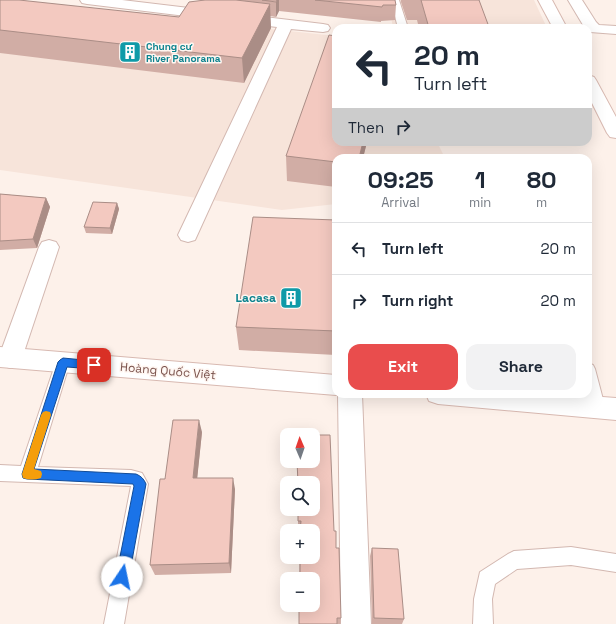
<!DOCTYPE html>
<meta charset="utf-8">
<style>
:root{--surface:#fff;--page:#f2f2f3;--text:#1f2937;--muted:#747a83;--line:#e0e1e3;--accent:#e94d4d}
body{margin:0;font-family:"Space Grotesk",sans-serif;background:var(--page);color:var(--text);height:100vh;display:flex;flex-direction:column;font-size:15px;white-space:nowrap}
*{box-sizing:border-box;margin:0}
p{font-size:13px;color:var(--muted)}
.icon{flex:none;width:22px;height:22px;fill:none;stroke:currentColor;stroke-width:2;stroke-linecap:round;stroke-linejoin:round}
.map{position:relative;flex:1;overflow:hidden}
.panel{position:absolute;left:332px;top:154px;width:260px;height:244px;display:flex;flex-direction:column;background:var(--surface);border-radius:12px;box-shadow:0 4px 16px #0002}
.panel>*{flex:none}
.guide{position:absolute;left:332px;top:24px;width:260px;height:122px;border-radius:12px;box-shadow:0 4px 16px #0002;background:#fff;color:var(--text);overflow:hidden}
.needle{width:26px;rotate:358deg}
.fabs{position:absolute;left:280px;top:428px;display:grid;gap:8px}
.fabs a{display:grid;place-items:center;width:40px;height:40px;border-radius:8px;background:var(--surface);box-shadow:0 4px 16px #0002;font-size:20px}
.pin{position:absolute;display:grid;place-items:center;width:34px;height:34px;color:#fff;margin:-17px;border-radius:8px;box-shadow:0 2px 6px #0006}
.me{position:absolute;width:44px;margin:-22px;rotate:11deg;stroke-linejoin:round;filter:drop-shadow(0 0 3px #0008)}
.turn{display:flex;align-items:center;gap:14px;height:84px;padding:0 16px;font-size:18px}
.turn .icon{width:52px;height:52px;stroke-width:2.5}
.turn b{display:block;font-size:28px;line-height:34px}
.then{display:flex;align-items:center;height:38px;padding:0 16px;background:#0003;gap:8px;font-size:15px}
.eta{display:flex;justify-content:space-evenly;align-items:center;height:68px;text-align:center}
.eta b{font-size:24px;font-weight:600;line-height:28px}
.action{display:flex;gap:8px;margin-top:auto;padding:8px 16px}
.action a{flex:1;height:46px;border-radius:12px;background:var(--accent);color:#fff;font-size:16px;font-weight:600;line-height:46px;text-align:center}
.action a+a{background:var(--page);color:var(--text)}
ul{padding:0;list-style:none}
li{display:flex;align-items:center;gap:12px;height:52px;padding:0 16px;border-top:1px solid var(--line)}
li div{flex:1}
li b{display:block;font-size:15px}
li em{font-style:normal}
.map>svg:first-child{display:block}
.residential{fill:#f7e4da}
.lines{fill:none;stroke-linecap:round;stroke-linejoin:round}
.lane-casing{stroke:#d3b8b1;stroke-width:2}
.street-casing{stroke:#d3b8b1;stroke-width:2}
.secondary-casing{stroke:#d8b9b1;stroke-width:2}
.lane{fill:#fff;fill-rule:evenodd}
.street{fill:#fff;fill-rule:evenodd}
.secondary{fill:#fff;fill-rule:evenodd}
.wall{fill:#d1ada5}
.shaded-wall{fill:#aa8d86}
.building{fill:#f3c9c0;stroke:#aa8d86}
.route{fill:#1a73e8;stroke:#114b97}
.slow{fill:#f59e0b}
.labels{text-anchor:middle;stroke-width:3;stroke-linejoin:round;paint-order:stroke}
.far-culture-label{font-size:10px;font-weight:bold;fill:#0d838f;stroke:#fff6f1;text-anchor:start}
.culture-label{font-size:12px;font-weight:bold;fill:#0d838f;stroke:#fff6f1;text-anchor:end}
.street-label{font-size:12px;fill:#79514b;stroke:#fff6f1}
</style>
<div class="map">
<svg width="616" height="624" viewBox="0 0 616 624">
<rect width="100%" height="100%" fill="#fdf1ea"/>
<path class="residential" d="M0 0 336 36V142H437L445 158H336V204L282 210 0 170Z
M388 0H534L547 28H393Z"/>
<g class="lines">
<g class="lane-casing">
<path id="lane" d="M391 0H399L408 28H398Z
M63 356 68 358 70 362 38 467 131 470 142 473 148 484 124 624H104L131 486 0 481V465L21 466 56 362 58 358Z
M588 363 593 365 595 369 605 407 603 412 597 414 591 412 586 394H588Z
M571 547 616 554V572L571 565 517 569 495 584 492 599 493 624H473L474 599 480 572 508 554 514 551Z"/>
</g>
<g class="street-casing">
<path id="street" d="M80 0H122L323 24 328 25 330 28 328 31 323 32 291 29 195 240 188 242 181 240 178 235 277 27 87 4 82 3Z
M568 0H582L596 22 599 25 616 26V34L590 32 588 28H585L583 25Z
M49 240 56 242 59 247 22 358 18 365 10 368 2 365 0 361V354L39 247 42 242Z
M338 394H362L371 624H341Z"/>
</g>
<g class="secondary-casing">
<path id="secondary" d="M538 0H552L567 28H553Z
M588 75 594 77 596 80 616 117V138L610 137 607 133 588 95Z
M0 347 336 375V394H339L336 395 0 367Z
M426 394H563L616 398V420L438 404 429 401Z"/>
</g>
<use href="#lane" class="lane"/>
<use href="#street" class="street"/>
<use href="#secondary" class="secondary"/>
</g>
<path class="wall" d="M0 0 179 17 203 0H395L396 5 395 20 381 21V22L279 11 276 17 270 16 271 28 244 83 0 53Z
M401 0H479L489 28H419L417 20H407L401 2Z
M367 142 363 158H336V187L287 181 286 156Z
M0 194 46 198 50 207 37 248 0 250Z
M117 203 119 209 112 234 86 233 84 227Z
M336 220V355L239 350 236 327Z
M202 432 197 478 235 489 231 573 155 575 150 565 165 479Z
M298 509 334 531 336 548 341 618 340 624H299L300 529H298Z
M372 548 404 619 402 624H372L370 556Z"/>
<path class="shaded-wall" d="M277 0H279V11L276 17V2Z
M270 4 271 28 244 83 242 58Z
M363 142H367L363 158H359Z
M46 198 50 207 37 248 33 239Z
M117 203 119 209 112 234 110 228Z
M199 420 202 432 196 490 193 478Z
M233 478 235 489 231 573 229 563Z"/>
<path class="building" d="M0 0H19L179 17 189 2 205 0H236L270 4 242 58 0 30Z
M262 0H277L276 2Z
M315 0H395L396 5H383L382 7Z
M421 0H479L489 27 429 28Z
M329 35 336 36V142H363L359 158H336V162L286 156Z
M0 194 46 198 33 239 0 241Z
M93 202 117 203 110 228 84 227Z
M253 217 336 220V331L236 327Z
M173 420H199L193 478H233L229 563 150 565 160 479H165Z
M310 435H330L334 531H336V548H339L341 618H337V624H299V605H313V579H300V557H313V531H300L301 521H298V509H313V483H298L297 461H313V435Z
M372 548 398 549 404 619 374 618Z"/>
<path class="route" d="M63 358 94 361 97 362 98 365 97 368 94 369 67 367 34 469 136 474C141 476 144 479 146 484L129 577 127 582 122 583 118 582 116 577 134 486 133 484 27 479 23 478 22 474 58 362 60 360Z"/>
<path class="slow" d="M46 411 50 412 51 415 34 469 41 471 42 474 41 478C35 480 29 480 23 478L22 474 41 415 43 412Z"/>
<defs>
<g id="building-square" transform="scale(1.15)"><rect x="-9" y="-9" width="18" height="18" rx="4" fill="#0f9aa8" stroke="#fff6f1"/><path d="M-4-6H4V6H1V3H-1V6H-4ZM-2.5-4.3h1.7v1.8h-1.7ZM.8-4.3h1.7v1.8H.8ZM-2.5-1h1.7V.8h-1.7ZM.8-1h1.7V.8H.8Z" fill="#fff"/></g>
</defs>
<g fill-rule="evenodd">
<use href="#building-square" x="130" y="52"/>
<use href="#building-square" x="291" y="298"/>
</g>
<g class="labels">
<g class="far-culture-label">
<text x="146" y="50">Chung cư<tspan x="146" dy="12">River Panorama</tspan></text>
</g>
<g class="culture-label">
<text x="276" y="302">Lacasa</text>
</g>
<g class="street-label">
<text transform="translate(168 371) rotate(5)" y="4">Hoàng Quốc Việt</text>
</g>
</g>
</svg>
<div class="fabs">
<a><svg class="needle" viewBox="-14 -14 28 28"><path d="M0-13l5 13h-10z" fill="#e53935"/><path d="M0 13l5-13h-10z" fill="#747a83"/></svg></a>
<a><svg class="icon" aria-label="search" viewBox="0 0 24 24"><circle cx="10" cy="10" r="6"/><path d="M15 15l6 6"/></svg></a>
<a>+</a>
<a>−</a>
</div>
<div class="pin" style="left:94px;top:365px;background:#d93025"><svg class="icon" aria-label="arrive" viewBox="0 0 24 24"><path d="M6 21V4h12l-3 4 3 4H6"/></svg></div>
<svg class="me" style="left:122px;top:577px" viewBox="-20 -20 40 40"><circle r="19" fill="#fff"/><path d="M0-13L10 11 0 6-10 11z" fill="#1a73e8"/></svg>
<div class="guide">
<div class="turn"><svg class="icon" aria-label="left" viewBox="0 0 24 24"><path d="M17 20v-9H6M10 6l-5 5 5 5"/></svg><div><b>20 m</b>Turn left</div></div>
<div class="then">Then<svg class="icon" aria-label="right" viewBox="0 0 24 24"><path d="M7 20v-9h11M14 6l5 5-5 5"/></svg></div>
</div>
<section class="panel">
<div class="eta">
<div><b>09:25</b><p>Arrival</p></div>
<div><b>1</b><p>min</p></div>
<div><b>80</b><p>m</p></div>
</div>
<ul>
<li><svg class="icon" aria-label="left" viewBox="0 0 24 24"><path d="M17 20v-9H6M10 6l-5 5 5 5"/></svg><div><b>Turn left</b></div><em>20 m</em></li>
<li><svg class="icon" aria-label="right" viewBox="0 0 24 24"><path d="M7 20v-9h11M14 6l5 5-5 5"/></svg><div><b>Turn right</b></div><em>20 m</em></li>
</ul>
<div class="action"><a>Exit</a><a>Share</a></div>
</section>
</div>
